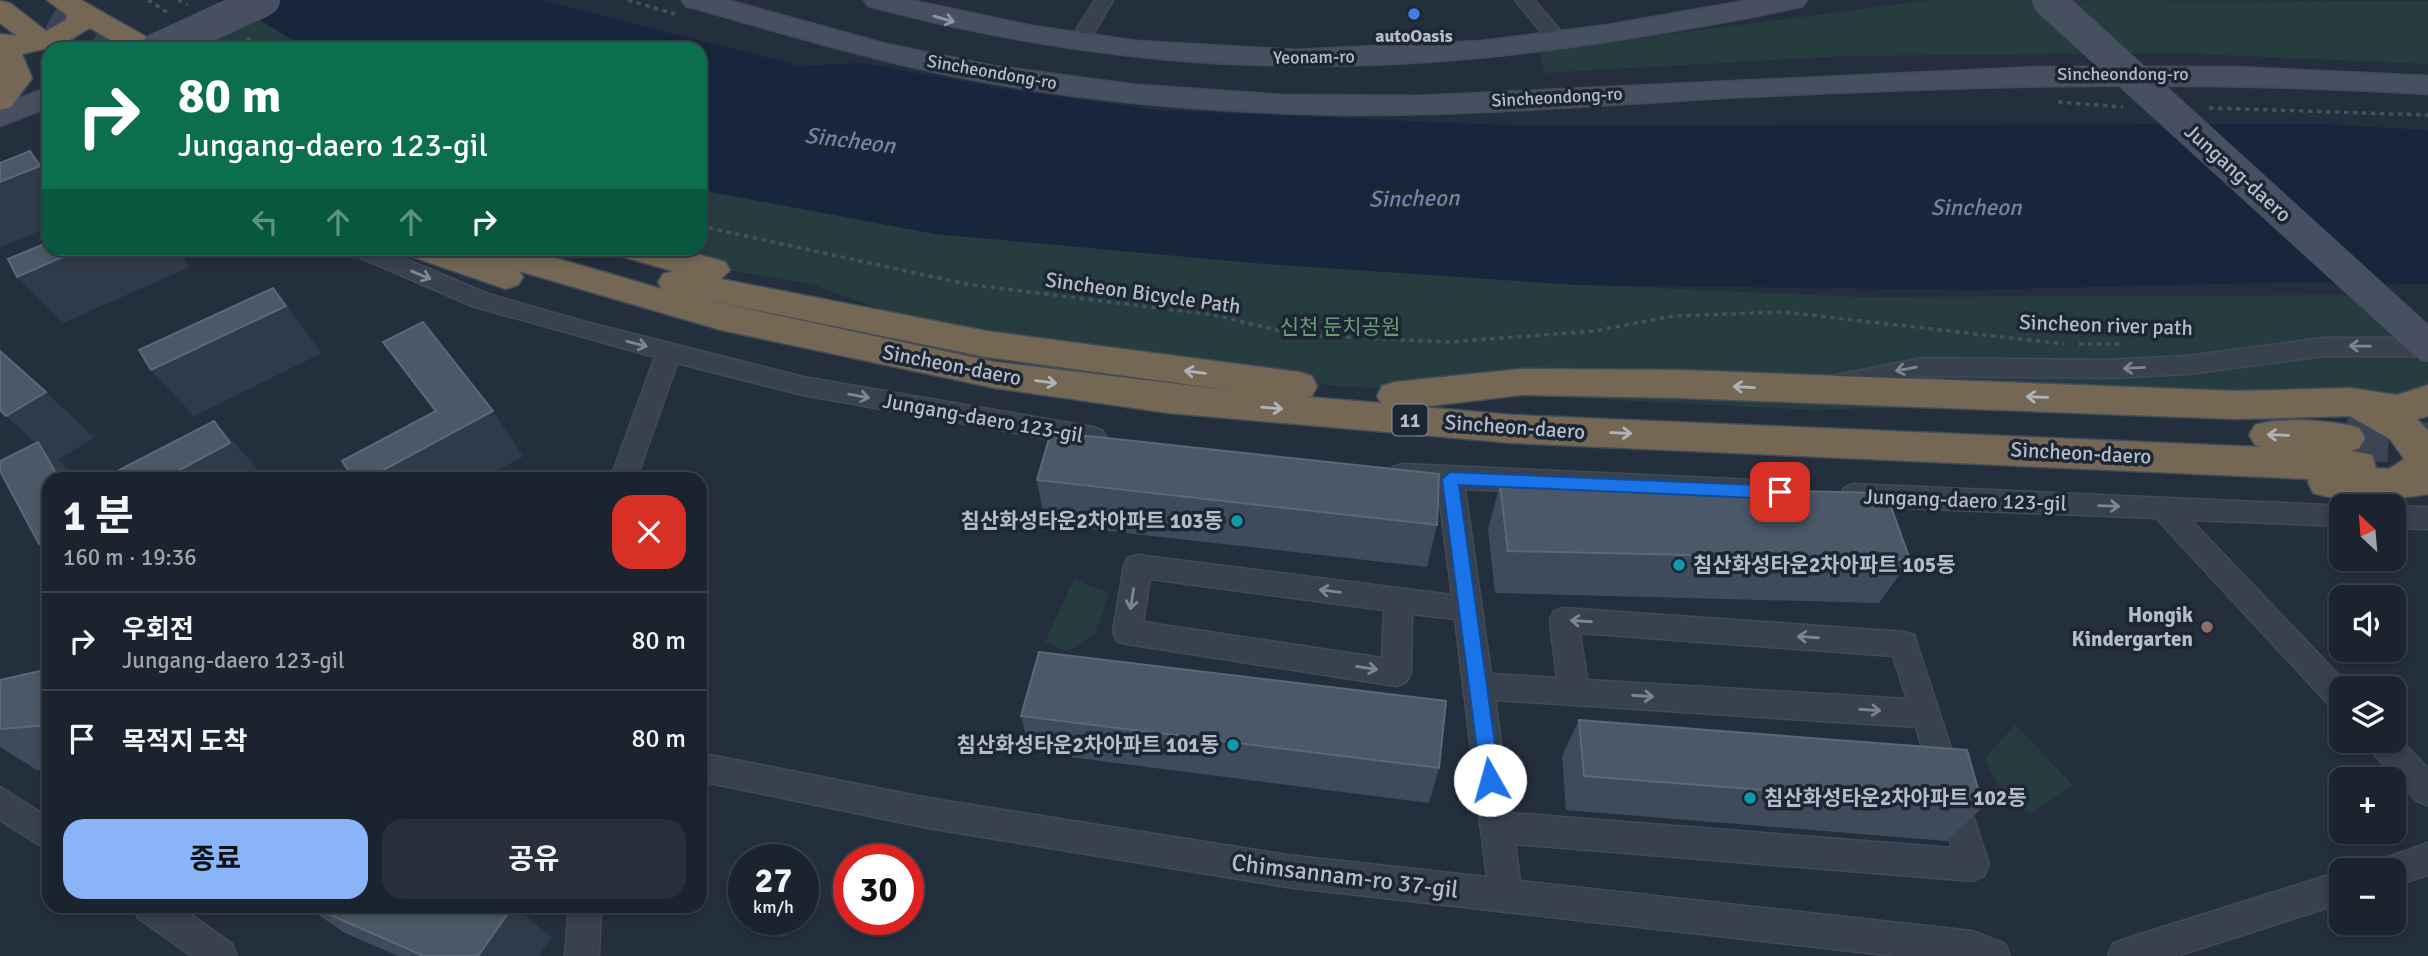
<!DOCTYPE html>
<html lang="ko">
<meta charset="utf-8">
<style>
:root{--surface:#1b232e;--page:#282f3a;--text:#f1f3f6;--muted:#a0a4aa;--line:#39404a;--accent:#8ab4f8}
body{margin:0;font-family:Signika,"Noto Sans KR",sans-serif;background:var(--page);color:var(--text);height:100vh;display:flex;flex-direction:column;font-size:26px;white-space:nowrap}
*{box-sizing:border-box;margin:0}
p{font-size:23px;color:var(--muted)}
.icon{flex:none;width:38px;height:38px;fill:none;stroke:currentColor;stroke-width:2;stroke-linecap:round;stroke-linejoin:round}
.map{position:relative;flex:1;overflow:hidden}
.details{position:absolute;left:42px;top:472px;width:665px;height:441px;display:flex;flex-direction:column;background:var(--surface);border-radius:21px;box-shadow:0 4px 10px #0003,0 0 0 2px var(--line)}
.details>*{flex:none}
.top-card{position:absolute;left:42px;top:42px;width:665px;height:214px;border-radius:21px;box-shadow:0 4px 10px #0003,0 0 0 2px var(--line);background:#0b6e4f;color:#fff;overflow:hidden}
.needle{width:46px;rotate:334deg}
.fabs{position:absolute;left:2329px;top:494px;display:grid;gap:14px}
.fabs a{display:grid;place-items:center;width:77px;height:77px;border-radius:14px;background:var(--surface);box-shadow:0 4px 10px #0003,0 0 0 2px var(--line);font-size:35px}
.speed{position:absolute;left:728px;top:844px;display:flex;gap:14px;font-size:35px;font-weight:700;text-align:center}
.speed>*{display:grid;place-content:center;width:91px;height:91px;border-radius:50%;background:var(--surface);box-shadow:0 4px 10px #0003,0 0 0 2px var(--line);line-height:1}
.speed small{font-size:18px;font-weight:400}
.speed .limit{border:10px solid #d22;background:#fff;color:#111}
.pin{position:absolute;display:grid;place-items:center;width:60px;height:60px;color:#fff;margin:-30px;border-radius:14px;box-shadow:0 4px 10px #0006}
.me{position:absolute;width:77px;margin:-38px;rotate:353deg;stroke-linejoin:round;filter:drop-shadow(0 0 5px #0008)}
.turn{display:flex;align-items:center;gap:24px;height:147px;padding:0 21px;font-size:32px}
.turn .icon{width:91px;height:91px;stroke-width:2.5}
.turn b{display:block;font-size:49px;line-height:60px}
.lanes{display:flex;align-items:center;height:66px;padding:0 21px;background:#0003;justify-content:center;gap:35px;direction:ltr}
.lanes .off{opacity:.35}
.round{display:grid;place-items:center;flex:none;width:74px;height:74px;border-radius:21px;background:var(--page)}
.head{display:flex;align-items:center;justify-content:space-between;height:119px;padding:0 21px}
h1{font-size:42px;font-weight:700;line-height:52px}
.primary-button{display:flex;gap:14px;margin-top:auto;padding:14px 21px}
.primary-button a{flex:1;height:80px;border-radius:21px;background:var(--accent);color:#111;font-size:28px;font-weight:700;line-height:80px;text-align:center}
.primary-button a+a{background:var(--page);color:var(--text)}
ul{padding:0;list-style:none}
li{display:flex;align-items:center;gap:21px;height:98px;padding:0 21px;border-top:2px solid var(--line)}
li div{flex:1}
li b{display:block;font-size:26px}
li em{font-style:normal}
.map>svg:first-child{display:block}
.green{fill:#263c3f}
.water{fill:#17263c}
.lines{fill:none;stroke-linecap:round;stroke-linejoin:round}
.highway-tunnel-far1{stroke:#3a4453;stroke-width:32;stroke-dasharray:32 16;stroke-linecap:butt}
.highway-tunnel{stroke:#3a4453;stroke-width:43;stroke-dasharray:43 21;stroke-linecap:butt}
.street-casing{stroke:#414a57;stroke-width:3}
.secondary-casing{stroke:#414a57;stroke-width:3}
.highway-casing{stroke:#434c59;stroke-width:3}
.path{stroke:#3f5557;stroke-width:3.5;stroke-dasharray:4.5 4.5;stroke-linecap:butt}
.street{fill:#38414e;fill-rule:evenodd}
.secondary{fill:#465061;fill-rule:evenodd}
.highway{fill:#746855;fill-rule:evenodd}
.secondary-bridge-casing{stroke:#414a57;stroke-width:33;stroke-linecap:butt}
.secondary-bridge{stroke:#465061;stroke-width:32}
.wall{fill:#3f4b5c}
.shaded-wall{fill:#2f3b4b}
.building{fill:#4b5868;stroke:#5c6777;stroke-width:2}
.oneway{stroke:#8e96a5}
.oneway2{stroke:#7c8592}
.oneway3{stroke:#aeb4bd}
.route{fill:#1a73e8;stroke:#114b97;stroke-width:2}
.shop-dot{fill:#3f7fe0;stroke:#1d2633;stroke-width:2.5}
.culture-dot{fill:#0f9aa8;stroke:#1d2633;stroke-width:2.5}
.education-dot{fill:#8d6e63;stroke:#1d2633;stroke-width:2.5}
.labels{text-anchor:middle;stroke-width:7;stroke-linejoin:round;paint-order:stroke}
.far-poi-label{font-size:18px;font-weight:bold;fill:#b4bcc9;stroke:#1d2633}
.far-street-label{font-size:18px;fill:#b4bcc9;stroke:#1d2633}
.shield{fill:#1d2633;stroke:#878f9c;stroke-width:2}
.shield-label{font-size:19px;font-weight:bold;fill:#b4bcc9}
.street-label{font-size:21px;fill:#b4bcc9;stroke:#1d2633}
.park-label{font-size:21px;fill:#6b9a76;stroke:#1d2633}
.poi-label{font-size:21px;font-weight:bold;fill:#b4bcc9;stroke:#1d2633;text-anchor:end}
.water-label{font-size:23px;font-style:italic;fill:#6d86a8;stroke:#1d2633}
.near-street-label{font-size:24px;fill:#b4bcc9;stroke:#1d2633}
</style>
<div class="map">
<svg width="2428" height="956" viewBox="0 0 2428 956">
<rect width="100%" height="100%" fill="#242f3e"/>
<path class="green" d="M1930 0 2428 1V64L2171 53 1846 56 1543 73 1540 51Z
M250 14 308 49H176Z
M700 190 1587 285 1861 297 2351 295 2428 365V399L2108 401 1814 410 1335 386 1154 356 932 328 811 284 684 263 652 249 700 248Z
M1074 579 1109 593 1096 633 1069 652 1045 642Z
M2015 725 2073 785 2031 814C2007 801 1994 784 1985 758Z"/>
<path class="water" d="M218 0H541L800 66 862 63 1011 90 1157 110 1527 126 2317 124 2428 130V284L2294 282 1974 290 1576 285 1265 264 935 234 700 190V49H307L250 14Z"/>
<g class="lines">
<path class="highway-tunnel-far1" d="M52 16 110 49"/>
<path class="highway-tunnel" d="M2346 438 2428 444"/>
<g class="street-casing">
<path id="street" d="M1095 0H1113L1094 33H1080L1077 29Z
M1515 0H1534L1559 29 1556 33H1542Z
M347 248H380L488 294 582 321 803 377 1093 427 1102 430 1106 437 1102 444 1093 447 803 395 677 363 636 480H610L655 357 472 306 350 253Z
M2323 338H2428V356H2323L2188 374 2108 378 1923 376 1842 392 1833 390 1830 383 1833 376 1842 374 1923 358 2108 360 2188 356Z
M1402 464 1755 480 1764 484 1768 491 1764 498 1755 502 1465 489 1491 674 1557 678 1550 620 1554 611 1564 608 1904 632 1914 635 1989 865 1984 876 1973 881 1515 844 1520 881 1972 931 2005 944 2010 956H1895L1287 887 928 828 700 781V753L928 798 1287 855 1487 877 1455 619 1412 614 1411 673 1406 682 1396 686 1127 644 1117 641 1113 632 1124 566 1128 558 1138 555 1452 595 1438 488 1393 481 1389 474 1393 467ZM1150 579 1384 610 1382 658 1143 622ZM1580 633 1893 656 1907 699 1587 680ZM1495 700 1916 727 1952 848 1511 813Z
M1853 484 2347 506H2342V526L2191 520 2351 688H2342V712L2332 708 2156 518 1853 506 1844 502 1840 495 1844 488Z
M2394 506 2428 507V529L2394 528Z
M2394 733 2428 769V806L2417 801 2370 750 2366 740H2394Z
M0 787 49 818V851L0 820Z
M2428 843V875L2394 886V870H2378L2383 859Z
M2342 871V903L2177 956H2108L2113 944 2125 939Z
M134 906H179L232 944 237 956H192L138 918Z
M569 906H601L599 956H565Z"/>
</g>
<g class="secondary-casing">
<path id="secondary" d="M682 0H727L886 44 993 66 1137 85 1281 95 1419 96 2038 67H2233L2428 76V94C2199 79 1970 86 1741 97 1589 105 1436 120 1283 113 1175 109 1066 98 959 77 867 59 777 31 686 6Z
M864 0H910L1032 26 1137 41 1295 50 1482 41 1608 25 1750 0H1807L1803 6C1748 19 1691 28 1636 37 1366 82 1134 76 868 6Z
M49 87V107L0 126V106Z"/>
</g>
<g class="highway-casing">
<path id="highway" d="M47 0H81L157 43 161 49H126L90 28 61 45 22 54 32 78 11 107 0 110V34L17 36 0 23V1L10 3 46 31 66 20 67 15Z
M406 248H521L662 289 658 282 663 274 673 271 620 256 616 248H676L725 262 730 270 721 279 986 331 1299 372 1312 376 1317 386 1312 396 1307 397 1381 403 1377 396 1382 386 1395 382 1521 369 1681 370 2236 391 2350 388 2397 395 2428 385V416L2417 419 2428 431V494C2392 500 2349 504 2313 493L2308 482 2309 479 1513 443 1169 413 995 388 721 330 519 271 523 277 518 285 506 289 410 256ZM692 297 986 357 1236 391 995 362ZM1521 395 1681 398 2236 419 2350 416 2390 439 2404 459 2389 469 2376 468 2372 455 2351 451 2359 448 2365 438 2359 428C2334 420 2280 417 2255 425L2249 435 2255 445 2260 447 1513 415 1421 407Z"/>
</g>
<path class="path" d="M148 0 167 12
M178 0 187 5
M628 0 675 14
M247 38 264 49
M2058 102 2123 107
M2209 108 2428 115
M700 226 966 284 1214 315 1298 335 1450 342 1595 331 1673 316 1783 312 2064 344
M2079 344H2120"/>
<use href="#street" class="street"/>
<use href="#secondary" class="secondary"/>
<use href="#highway" class="highway"/>
<g class="secondary-bridge-casing">
<path id="secondary-bridge" d="M2048 0 2428 346
M157 49 264 0"/>
</g>
<use href="#secondary-bridge" class="secondary-bridge"/>
</g>
<path class="wall" d="M383 342 523 456 481 480H354L435 412Z
M1037 480 1437 525 1427 567 1045 524Z
M1500 485 1910 560 1879 603 1495 593 1488 529Z
M49 669V769L37 770 0 747V680Z
M1021 716 1439 768 1429 803 1030 752Z
M1579 720 1983 807 1947 841 1566 810 1562 756Z
M305 906H514L551 938 538 956H398L345 933Z"/>
<path class="shaded-wall" d="M30 151 49 172V227L0 247V182Z
M83 248H177L190 267 63 323 17 277Z
M273 288 322 353 194 416 151 370Z
M46 392 94 438 58 460 80 480H60L42 448 6 416Z
M493 411 523 456 481 480H365Z
M214 421 255 466 265 480H161Z
M49 539V552L39 544Z
M513 906 551 938 538 956H478Z"/>
<path class="building" d="M30 151 40 166 0 182V163Z
M49 242V248H83L17 277 8 259Z
M273 288 286 306 151 370 139 350Z
M423 322 493 411 365 480H354L342 461 436 411 383 342Z
M0 351 46 392 6 416 0 410Z
M214 421 230 443 161 480H100Z
M1051 432 1439 474 1437 525 1037 480Z
M38 442 60 480H49V539L39 544 0 471V461Z
M1500 485 1886 493 1910 560 1508 551Z
M1039 652 1446 701 1439 768 1021 716Z
M49 669V725L0 729V680Z
M1579 720 1967 750 1983 807 1584 776Z
M310 906H513L478 956H424Z"/>
<defs><path id="oneway-shaft" d="M-6 0H5M1.5-3L5.5 0L1.5 3" fill="none" stroke-width="1.6" stroke-linecap="round" stroke-linejoin="round" transform="scale(1.75)"/></defs>
<use class="oneway" href="#oneway-shaft" transform="translate(944 19) rotate(16)"/>
<g class="oneway2">
<use href="#oneway-shaft" transform="translate(421 275) rotate(23)"/>
<use href="#oneway-shaft" transform="translate(637 344) rotate(14)"/>
<use href="#oneway-shaft" transform="translate(2360 346) rotate(-179)"/>
<use href="#oneway-shaft" transform="translate(2134 368) rotate(177)"/>
<use href="#oneway-shaft" transform="translate(1906 369) rotate(170)"/>
<use href="#oneway-shaft" transform="translate(859 396) rotate(10)"/>
<use href="#oneway-shaft" transform="translate(2109 506) rotate(2)"/>
<use href="#oneway-shaft" transform="translate(1330 591) rotate(-173)"/>
<use href="#oneway-shaft" transform="translate(1132 599) rotate(99)"/>
<use href="#oneway-shaft" transform="translate(1581 621) rotate(-176)"/>
<use href="#oneway-shaft" transform="translate(1808 637) rotate(-176)"/>
<use href="#oneway-shaft" transform="translate(1367 668) rotate(9)"/>
<use href="#oneway-shaft" transform="translate(1643 696) rotate(4)"/>
<use href="#oneway-shaft" transform="translate(1870 710) rotate(4)"/>
</g>
<g class="oneway3">
<use href="#oneway-shaft" transform="translate(1195 372) rotate(-172)"/>
<use href="#oneway-shaft" transform="translate(1046 382) rotate(8)"/>
<use href="#oneway-shaft" transform="translate(1744 387) rotate(-177)"/>
<use href="#oneway-shaft" transform="translate(2037 397) rotate(-178)"/>
<use href="#oneway-shaft" transform="translate(1272 408) rotate(5)"/>
<use href="#oneway-shaft" transform="translate(1621 433) rotate(2)"/>
<use href="#oneway-shaft" transform="translate(2278 435) rotate(-178)"/>
</g>
<path class="route" d="M1450 472 1780 486 1788 492 1780 499 1459 485 1500 780 1497 786 1490 789 1484 786 1481 780 1442 479Z"/>
<circle class="shop-dot" cx="1414" cy="14" r="7"/>
<g class="culture-dot">
<circle cx="1237" cy="521" r="7"/>
<circle cx="1679" cy="565" r="7"/>
<circle cx="1233" cy="745" r="7"/>
<circle cx="1750" cy="798" r="7"/>
</g>
<circle class="education-dot" cx="2207" cy="627" r="7"/>
<g class="labels">
<g class="far-poi-label">
<text x="1414" y="42">autoOasis</text>
</g>
<g class="far-street-label">
<text transform="translate(1314 57) rotate(-1)" y="6">Yeonam-ro</text>
<text transform="translate(992 72) rotate(10)" y="6">Sincheondong-ro</text>
<text x="2123" y="80">Sincheondong-ro</text>
<text transform="translate(1557 97) rotate(-3)" y="6">Sincheondong-ro</text>
</g>
<rect class="shield" x="1392.5" y="404.5" width="35" height="31" rx="5"/>
<g class="shield-label">
<text x="1410" y="427">11</text>
</g>
<g class="street-label">
<text transform="translate(2238 173) rotate(42)" y="7">Jungang-daero</text>
<text transform="translate(1143 293) rotate(8)" y="7">Sincheon Bicycle Path</text>
<text transform="translate(2106 325) rotate(2)" y="7">Sincheon river path</text>
<text transform="translate(952 365) rotate(11)" y="7">Sincheon-daero</text>
<text transform="translate(983 418) rotate(10)" y="7">Jungang-daero 123-gil</text>
<text transform="translate(1515 427) rotate(4)" y="7">Sincheon-daero</text>
<text transform="translate(2081 453) rotate(3)" y="7">Sincheon-daero</text>
<text transform="translate(1965 500) rotate(2)" y="7">Jungang-daero 123-gil</text>
</g>
<g class="park-label">
<text x="1340" y="334">신천 둔치공원</text>
</g>
<g class="poi-label">
<text x="1223" y="528">침산화성타운2차아파트 103동</text>
<text x="1693" y="572" text-anchor="start">침산화성타운2차아파트 105동</text>
<text x="2193" y="622">Hongik<tspan x="2193" dy="24">Kindergarten</tspan></text>
<text x="1219" y="752">침산화성타운2차아파트 101동</text>
<text x="1764" y="805" text-anchor="start">침산화성타운2차아파트 102동</text>
</g>
<g class="water-label">
<text transform="translate(850 140) rotate(7)" y="8">Sincheon</text>
<text transform="translate(1414 198) rotate(-1)" y="8">Sincheon</text>
<text x="1976" y="215">Sincheon</text>
</g>
<g class="near-street-label">
<text transform="translate(1345 876) rotate(7)" y="8">Chimsannam-ro 37-gil</text>
</g>
</g>
</svg>
<div class="fabs">
<a><svg class="needle" viewBox="-14 -14 28 28"><path d="M0-13l5 13h-10z" fill="#e53935"/><path d="M0 13l5-13h-10z" fill="#a0a4aa"/></svg></a>
<a><svg class="icon" aria-label="sound" viewBox="0 0 24 24"><path d="M4 9h4l5-4v14l-5-4H4zM17 9q2 3 0 6"/></svg></a>
<a><svg class="icon" aria-label="layers" viewBox="0 0 24 24"><path d="M12 4l9 5-9 5-9-5zM3 14l9 5 9-5"/></svg></a>
<a>+</a>
<a>−</a>
</div>
<div class="speed"><div>27<small>km/h</small></div><div class="limit">30</div></div>
<div class="pin" style="left:1780px;top:492px;background:#d93025"><svg class="icon" aria-label="arrive" viewBox="0 0 24 24"><path d="M6 21V4h12l-3 4 3 4H6"/></svg></div>
<svg class="me" style="left:1490px;top:780px" viewBox="-20 -20 40 40"><circle r="19" fill="#fff"/><path d="M0-13L10 11 0 6-10 11z" fill="#1a73e8"/></svg>
<div class="top-card">
<div class="turn"><svg class="icon" aria-label="right" viewBox="0 0 24 24"><path d="M7 20v-9h11M14 6l5 5-5 5"/></svg><div><b>80 m</b>Jungang-daero 123-gil</div></div>
<div class="lanes"><svg class="icon off" aria-label="left" viewBox="0 0 24 24"><path d="M17 20v-9H6M10 6l-5 5 5 5"/></svg><svg class="icon off" aria-label="ahead" viewBox="0 0 24 24"><path d="M12 20V5M6 11l6-6 6 6"/></svg><svg class="icon off" aria-label="ahead" viewBox="0 0 24 24"><path d="M12 20V5M6 11l6-6 6 6"/></svg><svg class="icon" aria-label="right" viewBox="0 0 24 24"><path d="M7 20v-9h11M14 6l5 5-5 5"/></svg></div>
</div>
<section class="details">
<div class="head"><div><h1>1 분</h1><p>160 m · 19:36</p></div><a class="round" style="background:#d93025;color:#fff"><svg class="icon" aria-label="close" viewBox="0 0 24 24"><path d="M6 6l12 12M18 6L6 18"/></svg></a></div>
<ul>
<li><svg class="icon" aria-label="right" viewBox="0 0 24 24"><path d="M7 20v-9h11M14 6l5 5-5 5"/></svg><div><b>우회전</b><p>Jungang-daero 123-gil</p></div><em>80 m</em></li>
<li><svg class="icon" aria-label="arrive" viewBox="0 0 24 24"><path d="M6 21V4h12l-3 4 3 4H6"/></svg><div><b>목적지 도착</b></div><em>80 m</em></li>
</ul>
<div class="primary-button"><a>종료</a><a>공유</a></div>
</section>
</div>
